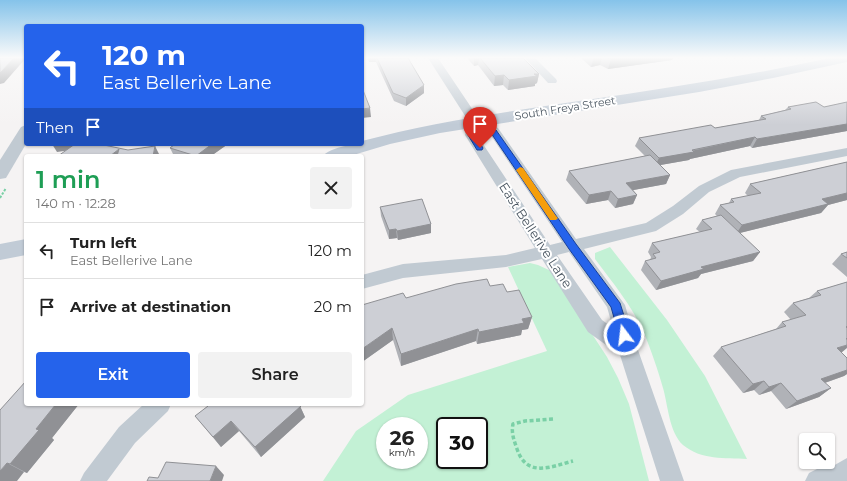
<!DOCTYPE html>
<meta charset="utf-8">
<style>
:root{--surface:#fff;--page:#f2f2f2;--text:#222;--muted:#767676;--line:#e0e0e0;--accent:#2563eb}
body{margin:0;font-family:Montserrat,sans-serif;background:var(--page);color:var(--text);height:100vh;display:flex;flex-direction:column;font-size:15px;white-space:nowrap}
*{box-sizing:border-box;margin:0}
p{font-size:13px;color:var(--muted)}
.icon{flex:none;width:22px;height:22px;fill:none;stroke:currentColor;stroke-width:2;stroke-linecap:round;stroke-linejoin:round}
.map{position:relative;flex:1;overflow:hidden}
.panel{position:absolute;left:24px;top:154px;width:340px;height:252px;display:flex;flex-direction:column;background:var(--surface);border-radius:4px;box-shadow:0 1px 3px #0004}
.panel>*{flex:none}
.hud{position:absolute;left:24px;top:24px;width:340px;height:122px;border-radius:4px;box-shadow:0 1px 3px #0004;background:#2563eb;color:#fff;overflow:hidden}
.fabs{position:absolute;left:799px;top:433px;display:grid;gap:8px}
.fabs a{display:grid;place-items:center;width:36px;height:36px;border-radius:4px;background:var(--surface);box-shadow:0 1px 3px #0004;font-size:20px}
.speed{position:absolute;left:376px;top:417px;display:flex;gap:8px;font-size:20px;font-weight:700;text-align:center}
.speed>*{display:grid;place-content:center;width:52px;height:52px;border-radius:50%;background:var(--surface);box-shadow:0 1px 3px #0004;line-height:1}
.speed small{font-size:10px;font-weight:400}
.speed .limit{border:2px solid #111;border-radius:6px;background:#fff;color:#111}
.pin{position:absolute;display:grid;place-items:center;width:34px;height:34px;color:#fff;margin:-41px -17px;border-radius:50% 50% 50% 0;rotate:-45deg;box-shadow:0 0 4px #0007}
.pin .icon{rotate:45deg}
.me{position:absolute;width:44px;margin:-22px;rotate:345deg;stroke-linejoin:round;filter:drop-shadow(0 0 3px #0008)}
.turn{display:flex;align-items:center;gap:14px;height:84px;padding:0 12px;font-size:18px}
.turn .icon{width:52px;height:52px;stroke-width:2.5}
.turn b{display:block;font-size:28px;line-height:34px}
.then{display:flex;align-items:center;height:38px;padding:0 12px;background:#0003;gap:8px;font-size:15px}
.round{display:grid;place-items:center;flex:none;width:42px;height:42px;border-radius:4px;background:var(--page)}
.overview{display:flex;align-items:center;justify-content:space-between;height:68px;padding:0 12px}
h1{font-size:24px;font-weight:600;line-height:30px;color:#1e9e55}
.action{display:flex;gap:8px;margin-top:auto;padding:8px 12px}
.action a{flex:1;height:46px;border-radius:4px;background:var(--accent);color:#fff;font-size:16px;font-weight:600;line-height:46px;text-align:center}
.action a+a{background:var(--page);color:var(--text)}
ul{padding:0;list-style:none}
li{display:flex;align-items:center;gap:12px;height:56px;padding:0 12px;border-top:1px solid var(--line)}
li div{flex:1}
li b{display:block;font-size:15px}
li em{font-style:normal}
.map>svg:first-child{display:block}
.green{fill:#c3f1d5;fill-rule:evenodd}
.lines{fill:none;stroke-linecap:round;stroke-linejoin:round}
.path-far1{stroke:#7ad0a6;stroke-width:2;stroke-dasharray:2.5 1.5;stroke-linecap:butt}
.path{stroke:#7ad0a6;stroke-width:3.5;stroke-dasharray:4 2.5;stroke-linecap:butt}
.minor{fill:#c1cad2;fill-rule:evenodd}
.tertiary{fill:#c1cad2;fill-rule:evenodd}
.secondary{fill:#c1cbd6;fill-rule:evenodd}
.wall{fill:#b0b2b7}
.shaded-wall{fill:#909195}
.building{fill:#cdcfd5;stroke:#909195}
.route{fill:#2563eb;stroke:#184099}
.slow{fill:#f59e0b}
.labels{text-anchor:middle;stroke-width:4;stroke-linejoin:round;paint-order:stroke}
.far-street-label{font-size:11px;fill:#4a5661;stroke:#fff}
.street-label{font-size:13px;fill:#4a5661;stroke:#fff}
</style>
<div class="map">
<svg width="847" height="481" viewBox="0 0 847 481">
<rect width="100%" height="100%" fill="#f5f3f3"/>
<path class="green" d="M610 247 667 320 705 376 747 459C725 458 701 460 683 445 669 432 668 405 663 388 658 370 651 350 644 333 632 306 613 283 595 259V253Z
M530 263 538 265 551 271 607 357 618 378 629 404 649 481H323L356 431 408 395 547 351 508 267ZM385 426H419V460H385ZM445 426H479V460H445Z"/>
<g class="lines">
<path class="path-far1" d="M0 198 6 188"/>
<path class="path" d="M553 419 525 421 513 424C511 433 514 440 517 449 527 478 550 467 573 461"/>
<path class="minor" d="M428 58H438L479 119 498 128 576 239 646 223 673 206 699 186 731 170 847 148V156L740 177 709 192 683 214 656 231 584 249 625 305 638 350 684 481H660L620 355 588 332 542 259 506 267 403 278 362 289V275L403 264 506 255 535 248 465 135 469 122ZM479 129 490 134 562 242 550 245 477 135ZM569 252 607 307 613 328 602 320 557 255Z
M525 58H535L556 79 557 81 556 83H548Z
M144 404H171L168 411 135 443 107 481H80L84 473 119 427Z
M847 458V481H805L809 473 817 469 833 466Z"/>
<path class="tertiary" d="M26 125V144L6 178 0 179V160L21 127Z"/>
<path class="secondary" d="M830 58H847V62L773 78 699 92 440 133 390 144 350 156H323C329 148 352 144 362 144V141C433 122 506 112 579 101 663 89 747 76 830 58Z
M26 239V255L0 260V244Z"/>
</g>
<path class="wall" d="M367 58H408L424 93 406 106 394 101 376 62H369Z
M467 58H523L539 74 537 83 535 84V86L508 90 503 85 494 86 478 65 474 66Z
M581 58H673L672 60 608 69 600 65 591 67Z
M847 102V131L752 148 750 146 690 159 689 160 660 165 670 175 666 184 633 190 637 195 633 204 615 208 608 200 586 204 566 180 569 171 645 156 635 146 639 138 715 128 759 120 761 116 785 110 788 107H824Z
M175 144H228L211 156H174L170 148Z
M847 162V200L828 205 821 213 739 233 760 252 753 261 701 274 698 278 656 290 641 270 645 261 650 260 651 257 648 252 652 243 700 232 696 229 702 220 717 216 715 214 720 205 729 203 731 199 748 196 745 193 750 184Z
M380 207 431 224V233L398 240 397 238 389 239 381 216Z
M847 252V277L832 264 841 254Z
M847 282 841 353 847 358V374L844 376 825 383 831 388 819 397 786 409 771 391 759 395 754 390 743 393 713 356 721 347 776 329 782 322 791 320 784 312 793 303 809 298 817 291Z
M490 286 507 292 532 317 528 329 522 330 521 335 477 344 476 341 401 366 393 340 362 362 406 298Z
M26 404H79L52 438 54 440 27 473 24 472 0 481Z
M208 406H300L305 417 261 457 239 431 221 447 195 416Z"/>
<path class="shaded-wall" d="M14 58H26L4 83 0 84V73Z
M369 58H376V62H369Z
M474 58H479L478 65 474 66Z
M594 58H602L600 65 591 67Z
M623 58H673L672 60 608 69 611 59Z
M534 74H539L537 83 535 84V86L508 90 509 80Z
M504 75 503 85 494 86 495 76Z
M424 85V93L406 106V98Z
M370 108 371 117 362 118V109Z
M847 124V131L752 148 757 139Z
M755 137 750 146 690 159 689 160 655 166 659 158Z
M52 144H94L93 147 57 152Z
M212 144H228L211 156H196Z
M155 146 159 154V156H153Z
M119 149 123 156H110Z
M670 175 666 184 623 192 626 183Z
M611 191 608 200 586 204 589 195Z
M847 193V200L828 205 821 213 736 234 742 225 822 199Z
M637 195 633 204 615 208 618 199Z
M431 224V233L398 240 397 231Z
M396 229 397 238 389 239V230Z
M760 252 753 261 701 274 698 278 656 290 661 281 701 267Z
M532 317 528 329 522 330 521 335 477 344 479 332 522 319Z
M392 328 393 340 362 362V349Z
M478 329 476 341 401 366V354Z
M847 345V348L841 353 837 348Z
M847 370V374L844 376 810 388 821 379Z
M764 381 754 390 743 393 753 384Z
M781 383 771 391 759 395 769 387Z
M831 388 819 397 786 409 797 401Z
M56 404H79L52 438 54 440 27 473 10 464 36 429Z
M296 404H299L305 417 261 457 255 447Z
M231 421 239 431 221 447 213 437Z
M7 463 24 472 17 481H0V471Z
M216 466 224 475 222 481H210Z"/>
<path class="building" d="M0 58H14L0 73Z
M377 58H408L424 85 406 98 393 93Z
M480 58H523L539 74H534L537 76 509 80 504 75 495 76Z
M608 58H623L611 59Z
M362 90H363L370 108 362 109Z
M816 102 824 107 847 102V124L757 139 755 137 692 150 694 152 659 158 639 138 711 125 715 128 766 119 761 116 791 109 788 107Z
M75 144H99L128 150 155 146 153 156H117L119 149 110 156H58Z
M175 144H212L196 156 170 148Z
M650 155 670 175 626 183 637 195 618 199 611 191 589 195 569 171Z
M847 162V193L822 199 828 204 742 225 720 205 734 202 731 199 761 193 750 184Z
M422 199 431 224 397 231 396 229 389 230 380 207Z
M721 215 760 252 701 267 704 269 661 281 645 261 656 258 653 254 660 252 652 243 712 229 702 220Z
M847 252V258L841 254Z
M487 279 490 286 503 284 507 292 519 290 532 317 522 319 524 323 479 332 478 329 401 354 392 328 362 349V305L403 293 406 298 456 284Z
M847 282V326L846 327 847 328V338L846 339H847V345L837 348 847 358V370L821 379 831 388 797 401 781 383 769 387 764 381 753 384 721 347 786 326 782 322 806 315 793 303 821 295 817 291Z
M26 381V404H56L36 429 39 430 10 464 7 463 0 471V410Z
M206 404H299L301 406 255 447 231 421 213 437 195 416 208 406Z
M166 462 216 466 210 481H147L149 477 158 478Z"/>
<linearGradient id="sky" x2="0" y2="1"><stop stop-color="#85c3ea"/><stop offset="0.46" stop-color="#fafafa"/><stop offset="1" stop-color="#fafafa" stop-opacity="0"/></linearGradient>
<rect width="847" height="125" fill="url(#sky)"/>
<path class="route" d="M472 120H477L496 130 576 244 620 303 630 335 628 339 624 340 620 339 611 307 569 249 491 133 477 126 475 135 483 148 482 150H477L468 135Z"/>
<path class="slow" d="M520 167 523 168 556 216 558 218 556 220H550L516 170Z"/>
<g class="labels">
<g class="far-street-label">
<text transform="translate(565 108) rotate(-9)" y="4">South Freya Street</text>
</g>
<g class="street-label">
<text transform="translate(536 235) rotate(57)" y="5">East Bellerive Lane</text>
</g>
</g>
</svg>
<div class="fabs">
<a><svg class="icon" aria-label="search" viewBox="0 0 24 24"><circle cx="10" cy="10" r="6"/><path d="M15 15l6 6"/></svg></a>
</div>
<div class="speed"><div>26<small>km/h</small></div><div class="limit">30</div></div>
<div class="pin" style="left:480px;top:148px;background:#d93025"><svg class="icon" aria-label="arrive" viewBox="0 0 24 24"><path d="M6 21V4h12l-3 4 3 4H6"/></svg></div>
<svg class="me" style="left:624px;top:335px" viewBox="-20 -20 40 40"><circle r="17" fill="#2563eb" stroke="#fff" stroke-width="3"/><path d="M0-11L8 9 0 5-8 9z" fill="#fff"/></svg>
<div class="hud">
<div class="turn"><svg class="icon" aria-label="left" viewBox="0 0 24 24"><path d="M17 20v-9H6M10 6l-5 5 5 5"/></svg><div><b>120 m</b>East Bellerive Lane</div></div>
<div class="then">Then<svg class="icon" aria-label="arrive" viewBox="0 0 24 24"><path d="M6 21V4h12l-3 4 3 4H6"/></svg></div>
</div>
<section class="panel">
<div class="overview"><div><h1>1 min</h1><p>140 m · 12:28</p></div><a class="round"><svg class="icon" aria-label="close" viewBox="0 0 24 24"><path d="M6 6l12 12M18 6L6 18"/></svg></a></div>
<ul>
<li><svg class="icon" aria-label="left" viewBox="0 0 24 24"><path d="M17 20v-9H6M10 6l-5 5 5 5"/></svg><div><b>Turn left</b><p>East Bellerive Lane</p></div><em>120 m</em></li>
<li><svg class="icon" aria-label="arrive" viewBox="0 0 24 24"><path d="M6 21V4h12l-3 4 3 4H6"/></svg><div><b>Arrive at destination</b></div><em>20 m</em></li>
</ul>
<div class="action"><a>Exit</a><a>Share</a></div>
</section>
</div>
